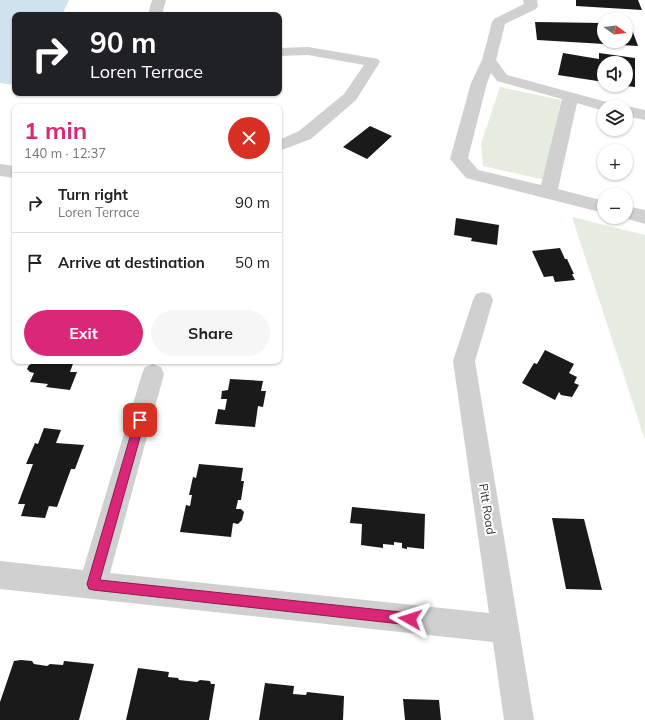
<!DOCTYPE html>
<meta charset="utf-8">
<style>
:root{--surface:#fff;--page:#f6f6f6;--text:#222;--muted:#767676;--line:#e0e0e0;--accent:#db2777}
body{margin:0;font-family:Mulish,sans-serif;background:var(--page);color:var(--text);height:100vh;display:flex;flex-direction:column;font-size:15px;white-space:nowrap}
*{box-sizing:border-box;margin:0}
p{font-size:13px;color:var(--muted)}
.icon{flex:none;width:22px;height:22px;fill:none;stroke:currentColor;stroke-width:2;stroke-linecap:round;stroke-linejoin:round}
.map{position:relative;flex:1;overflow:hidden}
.side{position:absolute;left:12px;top:104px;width:270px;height:260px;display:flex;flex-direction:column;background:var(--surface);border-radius:8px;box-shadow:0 1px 3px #0004}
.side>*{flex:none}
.banner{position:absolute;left:12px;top:12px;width:270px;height:84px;border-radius:8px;box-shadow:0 1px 3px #0004;background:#202124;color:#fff;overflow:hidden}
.needle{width:26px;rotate:104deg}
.fabs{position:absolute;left:597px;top:12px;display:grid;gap:8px}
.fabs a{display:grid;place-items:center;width:36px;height:36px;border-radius:50%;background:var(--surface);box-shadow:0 1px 3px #0004;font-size:20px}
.pin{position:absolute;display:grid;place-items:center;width:34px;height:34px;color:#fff;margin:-17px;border-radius:8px;box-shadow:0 2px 6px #0006}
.me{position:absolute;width:44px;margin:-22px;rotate:276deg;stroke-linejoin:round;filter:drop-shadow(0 0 3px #0008)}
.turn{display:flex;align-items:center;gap:14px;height:84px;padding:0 12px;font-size:18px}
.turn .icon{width:52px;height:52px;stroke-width:2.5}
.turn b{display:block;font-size:28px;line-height:34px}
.round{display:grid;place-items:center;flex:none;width:42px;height:42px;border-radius:21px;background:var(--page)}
.overview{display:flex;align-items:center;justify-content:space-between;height:68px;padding:0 12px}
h1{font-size:24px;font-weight:700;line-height:30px;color:var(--accent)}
.primary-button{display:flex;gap:8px;margin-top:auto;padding:8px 12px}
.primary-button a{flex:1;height:46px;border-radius:24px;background:var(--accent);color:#fff;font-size:16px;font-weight:700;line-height:46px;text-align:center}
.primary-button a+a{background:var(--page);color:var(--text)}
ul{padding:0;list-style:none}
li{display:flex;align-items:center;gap:12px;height:60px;padding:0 12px;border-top:1px solid var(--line)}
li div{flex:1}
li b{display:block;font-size:15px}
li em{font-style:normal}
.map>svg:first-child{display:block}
.green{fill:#e6ecdf}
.water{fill:#cfe2ee}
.building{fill:#1a1a1a}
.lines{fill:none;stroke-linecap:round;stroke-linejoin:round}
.minor{fill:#d0d0d0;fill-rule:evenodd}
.route{fill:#db2777;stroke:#8e194d}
.labels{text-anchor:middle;stroke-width:4;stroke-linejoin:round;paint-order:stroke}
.street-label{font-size:12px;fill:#333;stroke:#fff}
</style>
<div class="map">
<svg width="645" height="720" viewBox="0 0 645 720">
<rect width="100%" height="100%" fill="#fff"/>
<path class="green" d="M500 87 561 100 546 180 483 166 481 144Z
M572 217 645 235V440Z"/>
<path class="water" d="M0 0H69L62 15H15V85L0 83Z"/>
<path class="building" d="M576 0H638L642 10 576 6Z
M535 22 604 23V41H626V24H630L638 46 537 40Z
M563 53 599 59V53L635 58V87L626 86V63H604V82L558 75Z
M370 126 392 136 367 159 343 147Z
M456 218 499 225 497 245 471 241 472 238 454 235Z
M560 248 565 259H567L574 274H572L575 280 555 282 553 276 544 277 532 251Z
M545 350 574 364 569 373 577 377 574 383 579 385 572 397 561 395 559 392 555 400 522 383 534 363 537 364Z
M39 361H74L70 372H77L70 390 46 387 48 384 30 382 34 373 30 372 27 369 29 365 34 363H38Z
M230 379 263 381 261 391H266L263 407 258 406 255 427 215 424 218 409 225 410 227 399H221L222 391 228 390Z
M44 428 61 430 56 443 84 445 75 469H71L57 507 49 506 45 518 21 516 25 504H18L33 464H26L35 443 38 444Z
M199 464 243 468 241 481H244L241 500H238L236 509H241L244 512 242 520 238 524 233 523 231 537 180 532 186 505 190 506 192 495H189L193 477 196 478Z
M352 507 425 514 424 549 407 547V549L402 548V543L394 542V545L383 544V548L361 545 362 524 350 523Z
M552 518 584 519 602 590 566 589Z
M21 660 32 661 34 664 47 666 50 664 63 665 64 661 94 664 79 720H0V702L14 661Z
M138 668 169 672 168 677 178 678 179 680 197 682 200 680 210 681 211 684H215L209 720H126Z
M265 683 294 686 293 694 306 695 307 692 344 696 343 720H259Z
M403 699 439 700 441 720H405Z"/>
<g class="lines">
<path class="minor" d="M152 0H166L162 15H148Z
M523 0H537L538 6 536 9 505 24 496 60 507 75 614 104 616 107H604V111L577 103 558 189 604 201V213L466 178 450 159 471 83 482 60 492 22 494 19 524 4ZM491 73 497 81 562 99 541 185 478 170 468 158 487 83Z
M308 47 373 58 378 59 380 62 356 100 311 139 279 151V140L299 131 344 94 364 65 308 55 279 56V48Z
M626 106 645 110V120L626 116V107H623Z
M0 164 15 166V178L0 176Z
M626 206 645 210V224L621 217H626Z
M483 292 490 294 493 300 475 361 534 720H504L493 642 0 589V561L83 570 142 374 145 367 153 364 161 367 164 374 110 573 489 613 453 361 473 300 476 294Z"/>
</g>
<path class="route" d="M140 415 144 416 145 420 100 580 410 613 414 615 416 619 414 623 410 625 93 590 89 589 87 584 135 420 137 416Z"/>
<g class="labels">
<g class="street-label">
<text transform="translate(487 509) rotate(81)" y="4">Pitt Road</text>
</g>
</g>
</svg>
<div class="fabs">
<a><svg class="needle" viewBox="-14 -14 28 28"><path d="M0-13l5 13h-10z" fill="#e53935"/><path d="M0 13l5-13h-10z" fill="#767676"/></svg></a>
<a><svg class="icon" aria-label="sound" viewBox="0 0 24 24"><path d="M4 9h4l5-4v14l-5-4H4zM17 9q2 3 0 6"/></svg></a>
<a><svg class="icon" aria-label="layers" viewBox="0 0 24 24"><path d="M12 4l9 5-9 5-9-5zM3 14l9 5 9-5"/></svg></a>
<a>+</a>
<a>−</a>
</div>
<div class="pin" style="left:140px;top:420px;background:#d93025"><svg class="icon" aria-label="arrive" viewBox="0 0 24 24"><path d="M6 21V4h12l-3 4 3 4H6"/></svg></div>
<svg class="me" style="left:410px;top:619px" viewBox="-20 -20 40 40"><path d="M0-17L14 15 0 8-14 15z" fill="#db2777" stroke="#fff" stroke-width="4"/></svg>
<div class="banner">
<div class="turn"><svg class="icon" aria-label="right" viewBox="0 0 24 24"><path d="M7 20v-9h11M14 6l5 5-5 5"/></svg><div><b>90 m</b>Loren Terrace</div></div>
</div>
<section class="side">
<div class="overview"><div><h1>1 min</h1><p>140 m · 12:37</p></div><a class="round" style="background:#d93025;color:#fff"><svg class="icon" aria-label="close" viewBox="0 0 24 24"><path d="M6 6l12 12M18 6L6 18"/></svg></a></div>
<ul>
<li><svg class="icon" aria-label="right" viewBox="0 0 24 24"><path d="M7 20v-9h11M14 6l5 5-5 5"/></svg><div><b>Turn right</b><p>Loren Terrace</p></div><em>90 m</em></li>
<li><svg class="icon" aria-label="arrive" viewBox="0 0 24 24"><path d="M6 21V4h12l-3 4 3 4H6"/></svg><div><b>Arrive at destination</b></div><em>50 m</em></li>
</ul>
<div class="primary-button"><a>Exit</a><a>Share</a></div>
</section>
</div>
